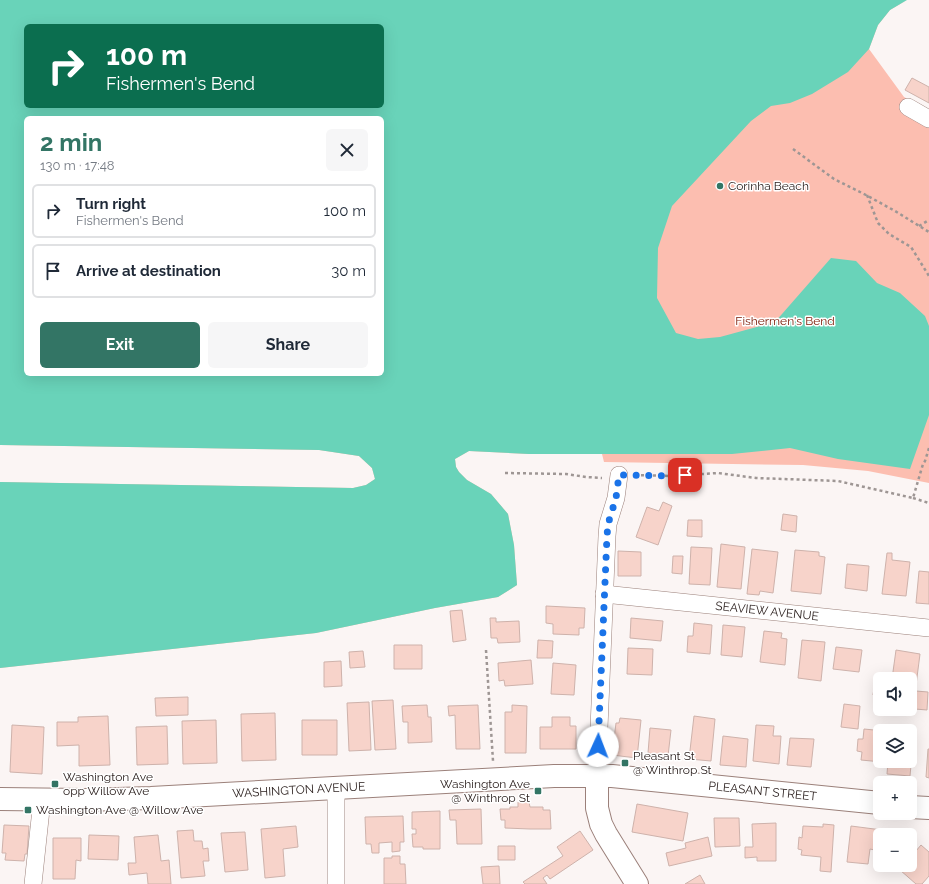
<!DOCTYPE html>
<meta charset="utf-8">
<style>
:root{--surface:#fff;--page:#f6f6f7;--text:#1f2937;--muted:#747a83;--line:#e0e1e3;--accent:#337565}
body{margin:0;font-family:Raleway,sans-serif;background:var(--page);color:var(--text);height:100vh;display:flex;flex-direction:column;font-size:15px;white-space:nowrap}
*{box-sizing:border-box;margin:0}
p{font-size:13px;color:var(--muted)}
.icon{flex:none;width:22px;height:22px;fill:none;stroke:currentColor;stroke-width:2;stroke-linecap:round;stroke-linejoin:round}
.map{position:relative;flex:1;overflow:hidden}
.drawer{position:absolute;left:24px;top:116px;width:360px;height:260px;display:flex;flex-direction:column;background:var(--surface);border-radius:6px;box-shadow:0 4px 16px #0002}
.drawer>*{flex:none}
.hud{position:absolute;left:24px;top:24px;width:360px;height:84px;border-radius:6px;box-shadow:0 4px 16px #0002;background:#0b6e4f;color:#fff;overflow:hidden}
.controls{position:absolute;left:873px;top:672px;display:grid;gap:8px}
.controls a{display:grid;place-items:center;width:44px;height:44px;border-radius:6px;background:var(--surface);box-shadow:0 4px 16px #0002;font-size:20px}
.pin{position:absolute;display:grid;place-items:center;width:34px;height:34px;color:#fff;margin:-17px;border-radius:8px;box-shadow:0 2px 6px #0006}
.me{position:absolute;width:44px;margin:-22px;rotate:2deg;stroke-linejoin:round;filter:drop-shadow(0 0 3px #0008)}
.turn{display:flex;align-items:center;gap:14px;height:84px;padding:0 16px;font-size:18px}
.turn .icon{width:52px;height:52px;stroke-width:2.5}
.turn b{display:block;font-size:28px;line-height:34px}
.round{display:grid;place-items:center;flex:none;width:42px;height:42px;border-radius:6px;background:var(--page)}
.head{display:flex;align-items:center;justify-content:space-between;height:68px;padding:0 16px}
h1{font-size:24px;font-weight:700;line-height:30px;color:var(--accent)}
.button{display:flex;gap:8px;margin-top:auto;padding:8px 16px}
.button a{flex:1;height:46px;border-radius:6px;background:var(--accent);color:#fff;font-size:16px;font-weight:700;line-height:46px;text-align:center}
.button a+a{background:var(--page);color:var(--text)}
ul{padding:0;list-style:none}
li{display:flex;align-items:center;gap:12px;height:54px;margin:0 8px 6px;padding:0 8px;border:2px solid var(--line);border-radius:6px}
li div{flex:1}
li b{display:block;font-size:15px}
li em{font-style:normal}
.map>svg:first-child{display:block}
.green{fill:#fcbeb0}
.water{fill:#69d3b9;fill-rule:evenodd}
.building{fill:#f7d3ca;stroke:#ceb2ab}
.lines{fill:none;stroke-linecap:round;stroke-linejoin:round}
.minor-casing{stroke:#9b807a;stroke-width:18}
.secondary-casing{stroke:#9b807a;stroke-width:24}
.path{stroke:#9e9694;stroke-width:2.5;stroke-dasharray:3 3;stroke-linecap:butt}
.minor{stroke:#fff;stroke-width:17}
.secondary{stroke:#fff;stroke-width:22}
.route{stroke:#1a73e8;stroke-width:7;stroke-dasharray:0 12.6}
.poi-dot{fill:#337565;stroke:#fff;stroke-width:1.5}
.labels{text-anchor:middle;stroke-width:3;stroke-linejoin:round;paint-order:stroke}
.poi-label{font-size:12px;fill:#2d2220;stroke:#fff;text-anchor:start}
.park-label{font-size:12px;fill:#791601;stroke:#fff}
.street-label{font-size:12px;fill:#2d2220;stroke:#fff}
</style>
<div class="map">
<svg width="929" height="884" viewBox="0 0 929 884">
<rect width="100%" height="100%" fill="#fbf5f4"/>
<path class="green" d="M907 0 890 10 878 25 869 49 904 97 920 106 929 125V483L868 471 803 465 604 462 602 454H529L469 451 455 459 456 467 459 472 467 480 491 494 508 514 514 545 517 585 498 597 435 608 316 633 0 668V482L353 488 366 485 375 479 372 468 359 456 319 450 0 445V378L145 374H382L626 143Z"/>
<path class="water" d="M0 0H907L890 10 878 25 869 49 848 72 812 94 790 103 771 106 751 121 672 206 658 248 657 298 676 333 698 339 720 337 775 322 831 258 856 261 877 283 900 293 925 316 929 326V415L910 469 838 459 790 448 732 454H529L469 451 455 459 456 467 459 472 467 480 491 494 508 514 514 545 517 585 498 597 435 608 316 633 0 668V482L353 488 366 485 375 479 372 468 359 456 319 450 0 445ZM26 26H382V106H26ZM26 118H382V374H26Z"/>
<path class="building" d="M912 78 929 87V103L905 90Z
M663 502 672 506 658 545 636 537 647 507 659 511Z
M783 514 797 516 796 532 781 530Z
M688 520H702V537L687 536Z
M721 544 745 547 741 589 717 587Z
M691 547 712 548 710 585 689 584Z
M752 549 778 552 773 593 760 591 759 595 747 594Z
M795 550 819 552V556L825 557 821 594 791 591Z
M618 551 641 552V576H618Z
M887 553H892V560L910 562 906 596 882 594Z
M673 556H683L682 574 672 573Z
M847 564 869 566 867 591 845 588Z
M919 571 929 572V604L916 603Z
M546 606 585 608 584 628H579V635L553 634V624L546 623Z
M462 610 466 640 453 642 450 611Z
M490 618H496V622L519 621 520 642 498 643 497 638H491Z
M631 618 663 621 661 641 630 638Z
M694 623 712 625 710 654 687 652 688 636H693Z
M723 625 745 627 742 657 721 655Z
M764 631 782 633 781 638 787 639 785 665 760 662Z
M538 640 553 641 552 658H537Z
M802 640 825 642 821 681 798 678Z
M394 645H422V669H394Z
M836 647 862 650 859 672 833 669Z
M628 648 653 649 652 675 627 674Z
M896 650 920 654 916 685H910V679H892Z
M363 651 365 667 350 668 349 652Z
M531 660 533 684 505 686 504 680 499 681 498 663Z
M341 661 342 686 324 687V662Z
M553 663 576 665 574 695 551 694Z
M876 675 891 677V679H880V696L873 695Z
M916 691 928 692 927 710 915 709Z
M188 697V715L156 716 155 698Z
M393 700 396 749 375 750 372 701Z
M369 702 371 750 349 751 347 703Z
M844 704 860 706 858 729 841 727Z
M427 705 428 717H431L432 742 408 743V722H403L402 706Z
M478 705 480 749H456L455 715 449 716 448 706Z
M512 705 527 706 526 753H505V712H512Z
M275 713 276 760 242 761 241 714Z
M108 716 110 765 79 766V745L57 746V722H78V717Z
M694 716 715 719 711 761 689 759Z
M552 717H570V726H576V749H540V727H552Z
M620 718 641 720 637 758 612 755 616 723H619Z
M216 720 217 763 183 764 182 721Z
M302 720H337V755H302Z
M12 725 44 727 42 774 10 772Z
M756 725 774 726 773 736H781L779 764 753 761Z
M167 726 168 764 137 765 136 727Z
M650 728 671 730 668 756 648 753Z
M864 729 884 731H880V761H882V762L861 760 862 752 857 751 858 739H863Z
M890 729 908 731H890Z
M910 731 914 732 910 776 887 774 888 761H910Z
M723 736 748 739 746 767 720 765Z
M790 738 814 739 811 767 787 765Z
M928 749H929V778L926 777Z
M518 802H529L530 807H543V810H550L551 829H530L505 828V820H501L500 809H510V807H518Z
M637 804 688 813 683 841 632 832Z
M481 809 482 844H457L456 820H450L449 810Z
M440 811V849H423V847H413L412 834H416V829H412V812Z
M403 816 404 842H400V851L392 852V842L379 843V853H372L371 844H366L365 817Z
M714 818H739L740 846 715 847Z
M776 823V861H757V857L745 858V847H753L752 824Z
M823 824 834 825 831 872 820 871 821 857 801 855 802 850 798 849 799 837 802 838 803 826 823 827Z
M4 825 29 826 27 854H25L24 861 5 860 6 853H2Z
M296 826 298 847 283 849 285 876 265 878 261 829Z
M851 826 882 830 881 835H880L879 851 870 849 868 864 847 862Z
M193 830 194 841H202L203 849 208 848 209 861H203L205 876 181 878 177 831Z
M580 831 593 850 550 879 547 875 543 878 547 884H525L523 882 563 856 557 847Z
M245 832 248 870 225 872 221 833Z
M89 835 119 836 118 860 88 859Z
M158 835 161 861 169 860 171 884H148L147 873 129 875 128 863H136L134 837Z
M708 837 712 856 669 866 666 853 686 848 685 843Z
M53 838H81V861L76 860 75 879H53Z
M921 845 929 852V876L922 884H916L900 870 904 865H910V858Z
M498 846H515V860H498Z
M392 856H400V864H405L406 884H384V858H392Z
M499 866 500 884H483L481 867Z
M700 875 705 884H685Z"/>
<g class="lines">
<g class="minor-casing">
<g id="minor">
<path d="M908 107 929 119"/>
<path id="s1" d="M604 594 929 628"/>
<path d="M597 776 607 536 608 524 616 498 619 475"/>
<path d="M336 788V884"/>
<path d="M33 884 42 800"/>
</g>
</g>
<g class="secondary-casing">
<g id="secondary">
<path d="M597 776V808L601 824 606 834 637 884"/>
<path id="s2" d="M0 799 84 800 151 798 554 776H612L880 803"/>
<path d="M910 807 929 808"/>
</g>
</g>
<path class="path" d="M793 149 834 179 866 195 895 211 929 232
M867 195 878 223 889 234 911 247 929 276
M919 226 929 220
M505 473 566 474 586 477 602 478
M635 475 671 476 718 473 756 478 838 481 913 498 923 464 925 461 929 448
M913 498 929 503
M486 650 493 761"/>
<use href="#minor" class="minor"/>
<use href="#secondary" class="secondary"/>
</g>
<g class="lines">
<path class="route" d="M598 746 607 536 608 524 616 498 619 475 671 476 685 475"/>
</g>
<g class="poi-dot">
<circle cx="720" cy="186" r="4"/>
<rect x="621" y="759" width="8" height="8" rx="2"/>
<rect x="51" y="780" width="8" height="8" rx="2"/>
<rect x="534" y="787" width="8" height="8" rx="2"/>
<rect x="24" y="806" width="8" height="8" rx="2"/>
</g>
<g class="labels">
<g class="poi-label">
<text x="728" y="190">Corinha Beach</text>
<text x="633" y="760">Pleasant St<tspan x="633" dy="14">@ Winthrop St</tspan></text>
<text x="63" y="781">Washington Ave<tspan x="63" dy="14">opp Willow Ave</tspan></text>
<text x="530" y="788" text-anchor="end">Washington Ave<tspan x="530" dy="14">@ Winthrop St</tspan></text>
<text x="36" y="814">Washington Ave @ Willow Ave</text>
</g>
<g class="park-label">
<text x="785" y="325">Fishermen's Bend</text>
</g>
<g class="street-label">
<text dy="4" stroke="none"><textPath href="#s1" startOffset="164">SEAVIEW AVENUE</textPath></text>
<text dy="4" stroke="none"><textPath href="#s2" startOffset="299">WASHINGTON AVENUE</textPath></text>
<text dy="4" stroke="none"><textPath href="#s2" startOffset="764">PLEASANT STREET</textPath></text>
</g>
</g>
</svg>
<div class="controls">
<a><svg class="icon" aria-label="sound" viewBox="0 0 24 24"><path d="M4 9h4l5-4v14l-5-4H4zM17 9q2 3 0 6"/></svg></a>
<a><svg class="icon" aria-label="layers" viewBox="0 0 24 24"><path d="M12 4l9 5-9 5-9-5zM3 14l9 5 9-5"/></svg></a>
<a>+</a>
<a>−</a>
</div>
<div class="pin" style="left:685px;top:475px;background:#d93025"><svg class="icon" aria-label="arrive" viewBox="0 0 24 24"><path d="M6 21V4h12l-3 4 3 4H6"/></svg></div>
<svg class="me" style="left:598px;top:746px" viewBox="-20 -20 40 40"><circle r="19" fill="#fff"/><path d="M0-13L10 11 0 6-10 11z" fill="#1a73e8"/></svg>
<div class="hud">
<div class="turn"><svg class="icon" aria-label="right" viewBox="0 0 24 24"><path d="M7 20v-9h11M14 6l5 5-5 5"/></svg><div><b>100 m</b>Fishermen's Bend</div></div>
</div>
<section class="drawer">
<div class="head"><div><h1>2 min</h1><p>130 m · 17:48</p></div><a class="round"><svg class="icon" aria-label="close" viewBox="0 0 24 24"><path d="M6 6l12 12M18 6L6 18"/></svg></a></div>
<ul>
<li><svg class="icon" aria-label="right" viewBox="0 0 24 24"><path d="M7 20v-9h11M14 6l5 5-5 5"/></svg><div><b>Turn right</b><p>Fishermen's Bend</p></div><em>100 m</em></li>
<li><svg class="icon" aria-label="arrive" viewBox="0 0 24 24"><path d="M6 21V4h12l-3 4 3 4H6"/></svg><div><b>Arrive at destination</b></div><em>30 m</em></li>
</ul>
<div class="button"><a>Exit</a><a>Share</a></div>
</section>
</div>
